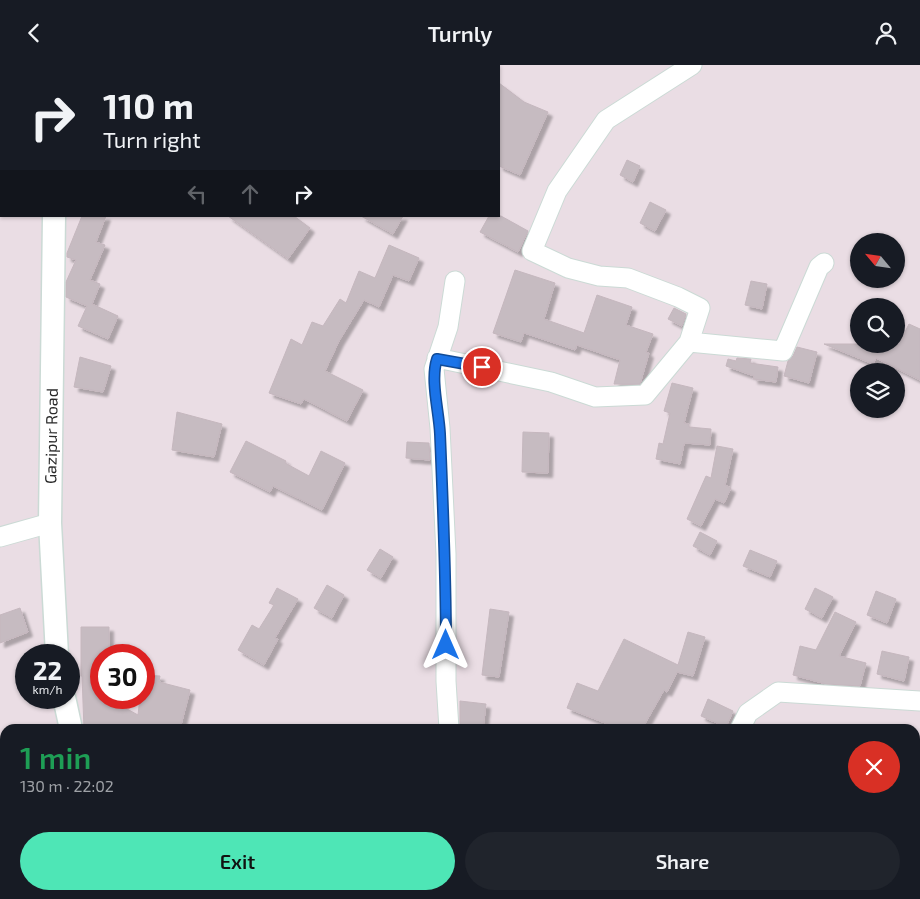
<!DOCTYPE html>
<meta charset="utf-8">
<style>
:root{--surface:#171b24;--page:#20242c;--text:#f1f3f6;--muted:#9ea1a6;--accent:#4ee6b6}
body{margin:0;font-family:"Exo 2",sans-serif;background:var(--page);color:var(--text);height:100vh;display:flex;flex-direction:column;font-size:19px;white-space:nowrap}
*{box-sizing:border-box;margin:0}
p{font-size:16px;color:var(--muted)}
.icon{flex:none;width:28px;height:28px;fill:none;stroke:currentColor;stroke-width:2;stroke-linecap:round;stroke-linejoin:round}
.map{position:relative;flex:1;overflow:hidden}
.side{position:absolute;left:0px;top:659px;width:920px;height:176px;display:flex;flex-direction:column;background:var(--surface);border-radius:15px 15px 0 0;box-shadow:0 1px 4px #0004}
.side>*{flex:none}
.guide{position:absolute;left:0px;top:0px;width:500px;height:152px;box-shadow:0 1px 4px #0004;background:#171b24;color:var(--text);overflow:hidden}
.needle{width:32px;rotate:299deg}
.fabs{position:absolute;left:850px;top:168px;display:grid;gap:10px}
.fabs a{display:grid;place-items:center;width:55px;height:55px;border-radius:50%;background:var(--surface);box-shadow:0 1px 4px #0004;font-size:25px}
.speed{position:absolute;left:15px;top:579px;display:flex;gap:10px;font-size:25px;font-weight:700;text-align:center}
.speed>*{display:grid;place-content:center;width:65px;height:65px;border-radius:50%;background:var(--surface);box-shadow:0 1px 4px #0004;line-height:1}
.speed small{font-size:12px;font-weight:400}
.speed .limit{border:8px solid #d22;background:#fff;color:#111}
.pin{position:absolute;display:grid;place-items:center;width:42px;height:42px;color:#fff;margin:-21px;border:2px solid #fff;border-radius:50%;box-shadow:0 1px 5px #0007}
.me{position:absolute;width:55px;margin:-28px;rotate:0deg;stroke-linejoin:round;filter:drop-shadow(0 0 4px #0008)}
.turn{display:flex;align-items:center;gap:18px;height:105px;padding:0 20px;font-size:22px}
.turn .icon{width:65px;height:65px;stroke-width:2.5}
.turn b{display:block;font-size:35px;line-height:42px}
.lanes{display:flex;align-items:center;height:48px;padding:0 20px;background:#0003;justify-content:center;gap:25px;direction:ltr}
.lanes .off{opacity:.35}
.round{display:grid;place-items:center;flex:none;width:52px;height:52px;border-radius:26px;background:var(--page)}
.headline{display:flex;align-items:center;justify-content:space-between;height:85px;padding:0 20px}
h1{font-size:30px;font-weight:600;line-height:38px;color:#1e9e55}
.action{display:flex;gap:10px;margin-top:auto;padding:10px 20px}
.action a{flex:1;height:58px;border-radius:30px;background:var(--accent);color:#111;font-size:20px;font-weight:600;line-height:58px;text-align:center}
.action a+a{background:var(--page);color:var(--text)}
header{display:flex;justify-content:space-between;align-items:center;height:65px;padding:0 20px;background:var(--surface);font-size:22px;font-weight:600}
.map>svg:first-child{display:block}
.building{fill:#c6bbc1;stroke:#c5b7be;filter:url(#shadow)}
.lines{fill:none;stroke-linecap:round;stroke-linejoin:round}
.minor-casing{stroke:#cbdad5;stroke-width:21}
.tertiary-casing{stroke:#cbdad5;stroke-width:25}
.minor{stroke:#fff;stroke-width:19}
.tertiary{stroke:#fff;stroke-width:22}
.route-casing{stroke:#114b97;stroke-width:12}
.route{stroke:#1a73e8;stroke-width:9}
.labels{text-anchor:middle;stroke-width:4;stroke-linejoin:round;paint-order:stroke}
.street-label{font-size:16px;fill:#292929;stroke:#fff}
</style>
<header><svg class="icon" aria-label="back" viewBox="0 0 24 24"><path d="M15 5l-7 7 7 7"/></svg>Turnly<svg class="icon" aria-label="person" viewBox="0 0 24 24"><circle cx="12" cy="8" r="4"/><path d="M4 21q1-7 8-7t8 7"/></svg></header>
<div class="map">
<svg width="920" height="834" viewBox="0 0 920 834">
<defs>
<filter id="shadow"><feDropShadow dx="4.5" dy="4.5" stdDeviation="1" flood-color="#0004"/></filter>
</defs>
<rect width="100%" height="100%" fill="#eadde4"/>
<path class="building" d="M499 18 524 37 548 47 520 110 499 101Z
M627 95 640 101 633 117 620 110Z
M650 137 666 145 655 166 640 158Z
M82 151H106L96 177 105 180 90 215 100 219 92 239 118 251 108 274 78 261 87 241 66 232V217L76 195 67 192V188Z
M228 151H294L310 163 288 194Z
M361 151H403L393 169Z
M489 151H501L528 166 518 187 480 167Z
M389 180 419 193 409 216 393 210 379 242 364 235 339 276 325 306 363 325 347 356 304 334 301 339 269 328 291 274 302 280 312 257 323 261 340 234 346 238 359 206 375 213Z
M515 205 555 218 544 254 584 268 597 230 632 242 626 260 653 269 646 287 649 288 640 319H614L620 295 577 280 575 285 524 268 521 277 493 268Z
M751 216 767 219 762 244 745 240Z
M674 243 686 249 682 261 668 254Z
M909 259 920 264V315L876 293 873 299 824 279H899Z
M797 282 817 287 809 318 784 311 788 296 793 291Z
M80 292 111 301 103 327 74 322Z
M737 293 751 294 750 298 778 302 776 317 753 314 754 311 726 301 728 294 736 296Z
M672 318 693 323 684 358 689 359V362L711 364 710 380 685 378 684 379 680 399 656 394 659 378 663 379 670 348 664 346Z
M177 347 222 359 214 392 172 385Z
M523 367 549 368 548 408 522 407Z
M246 376 286 396 285 398 309 411 321 386 345 398 322 445 273 421 270 427 230 407Z
M407 377 429 378 430 395 406 393Z
M717 381 733 384 725 420 731 423 724 438 715 434 701 461 687 454 706 411 711 413Z
M700 467 717 476 710 490 693 481Z
M380 484 393 492 381 513 367 505Z
M750 485 777 496 770 512 743 501Z
M327 520 344 530 332 553 314 543Z
M277 523 298 534 275 573 278 574 264 600 238 585 252 560 259 564 274 540 269 538Z
M815 523 833 532 822 553 805 544Z
M876 526 896 534 887 558 867 550Z
M20 543 28 567 0 578V550Z
M490 544 509 547 499 612 482 610Z
M835 547 856 557 839 591 866 598 860 621 826 619 793 610 800 581 816 585Z
M81 562H109V590H101V632H105L138 650 140 632H144V610L160 611 159 617 190 625 180 664H84L82 611H81Z
M688 567 705 572 693 611 677 607 667 627 664 625 642 664H620L567 643 577 618 598 626 624 574 678 600Z
M882 586 909 592 904 616 877 609Z
M708 634 733 646 726 662 701 651Z
M460 636 486 639 483 664H460Z"/>
<g class="lines">
<g class="minor-casing">
<path id="minor" d="M0 56 1 57
M689 277 700 243 678 232 628 213 599 211 568 203 532 186 557 126 606 55 692 0
M437 293 551 317 595 332 645 330 689 277 783 286 819 202 824 198
M0 472 50 458
M449 664 446 616V489L440 363 434 304 448 262 455 216
M740 664 748 648 778 627 920 636
M460 830 461 834
M525 834 536 830"/>
</g>
<g class="tertiary-casing">
<path id="tertiary" d="M51 0V1
M54 151 50 458 57 590
M64 632 71 664
M133 830 135 834
M46 834 58 830"/>
</g>
<use href="#minor" class="minor"/>
<use href="#tertiary" class="tertiary"/>
</g>
<g class="lines">
<g class="route-casing">
<path id="route" d="M446 580C446 510 443 440 440 369 439 346 430 315 437 294L482 302"/>
</g>
<use href="#route" class="route"/>
</g>
<g class="labels">
<g class="street-label">
<text transform="translate(51 371) rotate(-89)" y="6">Gazipur Road</text>
</g>
</g>
</svg>
<div class="fabs">
<a><svg class="needle" viewBox="-14 -14 28 28"><path d="M0-13l5 13h-10z" fill="#e53935"/><path d="M0 13l5-13h-10z" fill="#9ea1a6"/></svg></a>
<a><svg class="icon" aria-label="search" viewBox="0 0 24 24"><circle cx="10" cy="10" r="6"/><path d="M15 15l6 6"/></svg></a>
<a><svg class="icon" aria-label="layers" viewBox="0 0 24 24"><path d="M12 4l9 5-9 5-9-5zM3 14l9 5 9-5"/></svg></a>
</div>
<div class="speed"><div>22<small>km/h</small></div><div class="limit">30</div></div>
<div class="pin" style="left:482px;top:302px;background:#d93025"><svg class="icon" aria-label="arrive" viewBox="0 0 24 24"><path d="M6 21V4h12l-3 4 3 4H6"/></svg></div>
<svg class="me" style="left:446px;top:580px" viewBox="-20 -20 40 40"><path d="M0-17L14 15 0 8-14 15z" fill="#1a73e8" stroke="#fff" stroke-width="4"/></svg>
<div class="guide">
<div class="turn"><svg class="icon" aria-label="right" viewBox="0 0 24 24"><path d="M7 20v-9h11M14 6l5 5-5 5"/></svg><div><b>110 m</b>Turn right</div></div>
<div class="lanes"><svg class="icon off" aria-label="left" viewBox="0 0 24 24"><path d="M17 20v-9H6M10 6l-5 5 5 5"/></svg><svg class="icon off" aria-label="ahead" viewBox="0 0 24 24"><path d="M12 20V5M6 11l6-6 6 6"/></svg><svg class="icon" aria-label="right" viewBox="0 0 24 24"><path d="M7 20v-9h11M14 6l5 5-5 5"/></svg></div>
</div>
<section class="side">
<div class="headline"><div><h1>1 min</h1><p>130 m · 22:02</p></div><a class="round" style="background:#d93025;color:#fff"><svg class="icon" aria-label="close" viewBox="0 0 24 24"><path d="M6 6l12 12M18 6L6 18"/></svg></a></div>
<div class="action"><a>Exit</a><a>Share</a></div>
</section>
</div>
